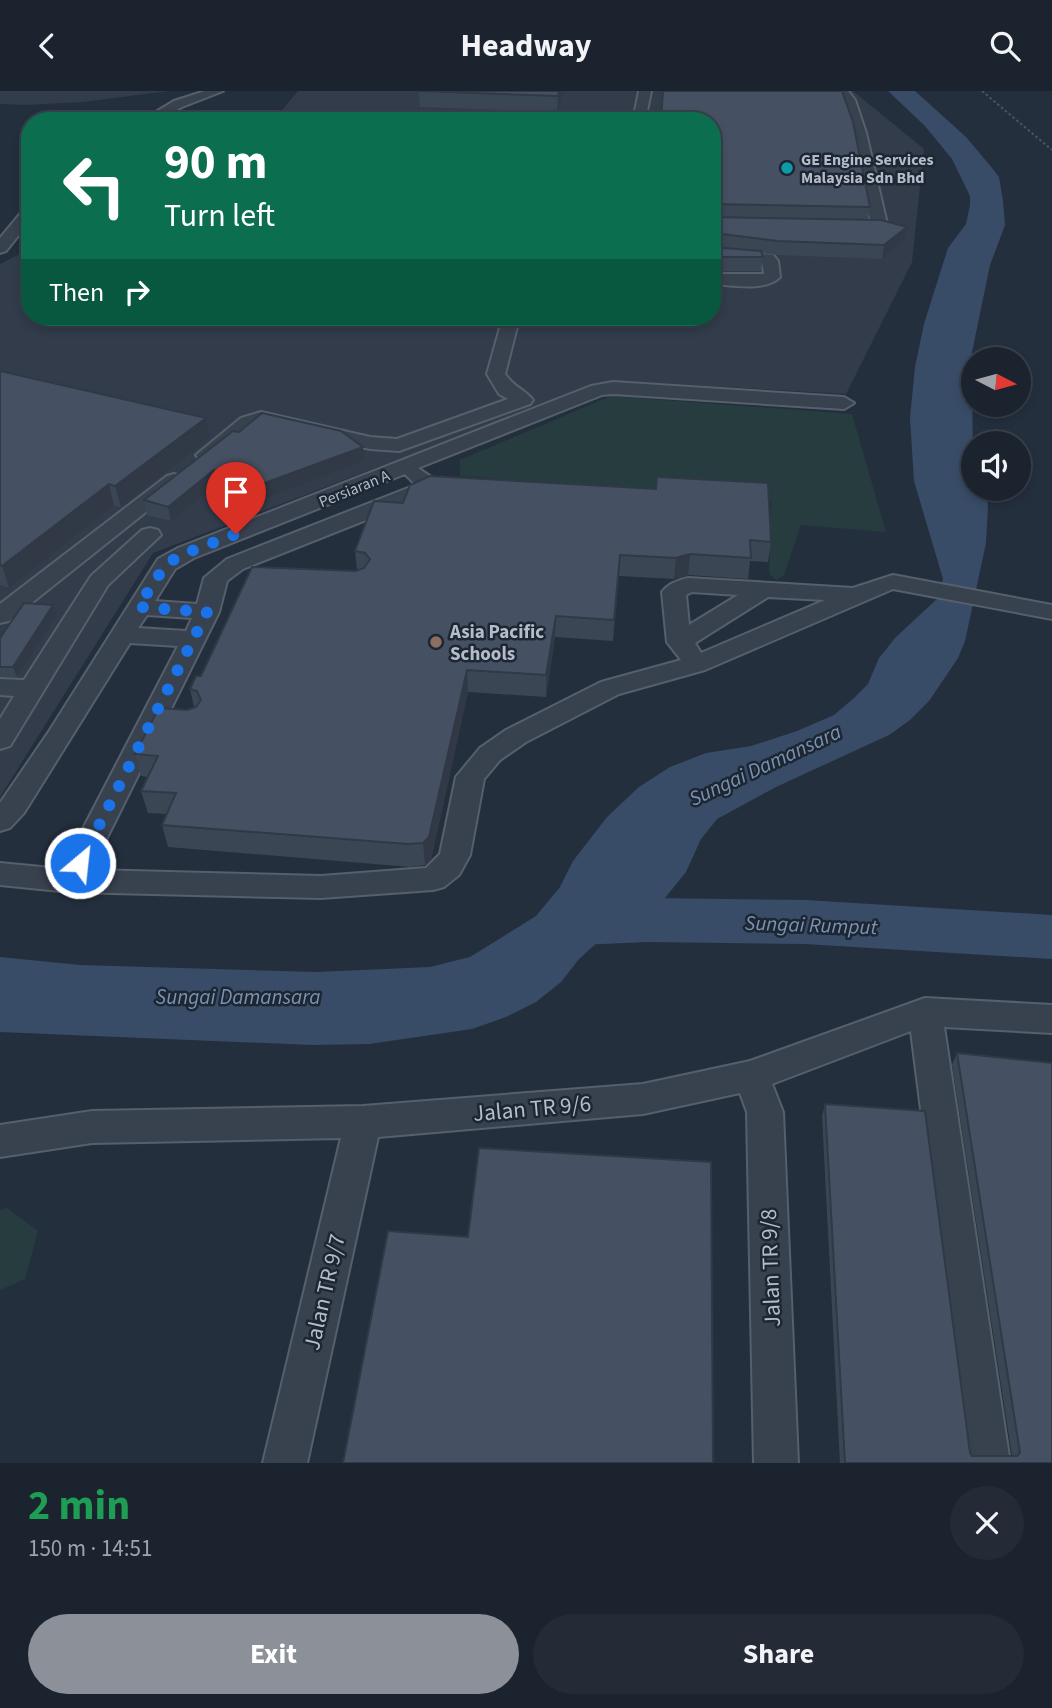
<!DOCTYPE html>
<meta charset="utf-8">
<style>
:root{--surface:#1b232e;--page:#242b36;--text:#f1f3f6;--muted:#a0a4aa;--line:#39404a;--accent:#8c9099}
body{margin:0;font-family:"Source Sans 3",sans-serif;background:var(--page);color:var(--text);height:100vh;display:flex;flex-direction:column;font-size:26px;white-space:nowrap}
*{box-sizing:border-box;margin:0}
p{font-size:23px;color:var(--muted)}
.icon{flex:none;width:38px;height:38px;fill:none;stroke:currentColor;stroke-width:2;stroke-linecap:round;stroke-linejoin:round}
.map{position:relative;height:1372px;overflow:hidden}
.panel{display:flex;flex-direction:column;background:var(--surface);flex:1}
.panel>*{flex:none}
.hud{position:absolute;left:21px;top:21px;width:700px;height:214px;border-radius:28px;box-shadow:0 4px 10px #0003,0 0 0 2px var(--line);background:#0b6e4f;color:#fff;overflow:hidden}
.needle{width:46px;rotate:96deg}
.tools{position:absolute;left:961px;top:256px;display:grid;gap:14px}
.tools a{display:grid;place-items:center;width:70px;height:70px;border-radius:50%;background:var(--surface);box-shadow:0 4px 10px #0003,0 0 0 2px var(--line);font-size:35px}
.pin{position:absolute;display:grid;place-items:center;width:60px;height:60px;color:#fff;margin:-72px -30px;border-radius:50% 50% 50% 0;rotate:-45deg;box-shadow:0 0 7px #0007}
.pin .icon{rotate:45deg}
.me{position:absolute;width:77px;margin:-38px;rotate:28deg;stroke-linejoin:round;filter:drop-shadow(0 0 5px #0008)}
.turn{display:flex;align-items:center;gap:24px;height:147px;padding:0 28px;font-size:32px}
.turn .icon{width:91px;height:91px;stroke-width:2.5}
.turn b{display:block;font-size:49px;line-height:60px}
.then{display:flex;align-items:center;height:66px;padding:0 28px;background:#0003;gap:14px;font-size:26px}
.round{display:grid;place-items:center;flex:none;width:74px;height:74px;border-radius:37px;background:var(--page)}
.summary{display:flex;align-items:center;justify-content:space-between;height:119px;padding:0 28px}
h1{font-size:42px;font-weight:700;line-height:52px;color:#1e9e55}
.primary-button{display:flex;gap:14px;margin-top:auto;padding:14px 28px}
.primary-button a{flex:1;height:80px;border-radius:42px;background:var(--accent);color:#fff;font-size:28px;font-weight:700;line-height:80px;text-align:center}
.primary-button a+a{background:var(--page);color:var(--text)}
header{display:flex;justify-content:space-between;align-items:center;height:91px;padding:0 28px;background:var(--surface);font-size:32px;font-weight:700}
.map>svg:first-child{display:block}
.airport{fill:#323c4b}
.green{fill:#263c3f}
.water{fill:#394c67}
.lines{fill:none;stroke-linecap:round;stroke-linejoin:round}
.river{fill:#394c67;fill-rule:evenodd}
.minor-casing{stroke:#565f6c;stroke-width:4}
.path{stroke:#44595c;stroke-width:2;stroke-dasharray:2.5 2.5;stroke-linecap:butt}
.minor{fill:#38414e;fill-rule:evenodd}
.wall{fill:#3b4654}
.shaded-wall{fill:#303945}
.building{fill:#455162;stroke:#303945;stroke-width:2}
.route{stroke:#1a73e8;stroke-width:12;stroke-dasharray:0 21.6}
.culture-dot{fill:#0f9aa8;stroke:#1d2633;stroke-width:2.5}
.education-dot{fill:#8d6e63;stroke:#1d2633;stroke-width:2.5}
.labels{text-anchor:middle;stroke-width:5;stroke-linejoin:round;paint-order:stroke}
.far-poi-label{font-size:16px;font-weight:bold;fill:#b4bcc9;stroke:#1d2633;text-anchor:start}
.far-street-label{font-size:16px;fill:#b4bcc9;stroke:#1d2633}
.poi-label{font-size:19px;font-weight:bold;fill:#b4bcc9;stroke:#1d2633;text-anchor:start}
.water-label{font-size:21px;font-style:italic;fill:#7c92b1;stroke:#1d2633}
.near-street-label{font-size:23px;fill:#b4bcc9;stroke:#1d2633}
</style>
<header><svg class="icon" aria-label="back" viewBox="0 0 24 24"><path d="M15 5l-7 7 7 7"/></svg>Headway<svg class="icon" aria-label="search" viewBox="0 0 24 24"><circle cx="10" cy="10" r="6"/><path d="M15 15l6 6"/></svg></header>
<div class="map">
<svg width="1052" height="1372" viewBox="0 0 1052 1372">
<rect width="100%" height="100%" fill="#242f3e"/>
<path class="airport" d="M0 0H169L83 11 25 14 0 13Z
M298 0H853L924 58 912 171 846 303 621 290 598 292 153 462 0 706V173L30 158V226H712V30H273Z"/>
<path class="green" d="M611 305 852 323 886 441 801 434 784 484 776 489 769 483 771 410 570 399 553 392 460 385V369Z
M7 1117 38 1140 25 1188 0 1199V1119Z"/>
<path class="water" d="M888 0H915L966 46 992 77 999 86 1003 110 1005 134 990 174 972 261 973 397H985L988 414 986 452 965 550 958 567 929 610 910 629 889 644 776 696 717 728 701 748 686 781 647 829 600 849 579 868 561 891 536 911 506 926 472 938 369 953 312 954 0 941V866L80 874 316 881 430 876 470 866 536 825 560 796 573 770 607 726 639 696 670 676 706 662 751 655 797 640 834 624 854 607 868 593 879 567 896 546 937 508 943 488 914 390 910 327 915 276 924 233 948 157 966 133 970 114V105L952 68 925 35Z"/>
<g class="lines">
<path class="river" d="M647 807 805 809 1052 824V868L805 853 647 851 579 854 559 847 551 832 559 817 579 810Z"/>
<g class="minor-casing">
<path id="minor" d="M205 0H223L182 16 157 30H141L174 10Z
M639 0H651L645 30H633Z
M836 0H848L855 9 866 42 887 133 882 140 849 143 841 138 849 133H871C863 90 862 36 836 0Z
M30 116V130L6 160 0 162V147L25 117Z
M712 158 773 164 778 170 780 186C765 201 732 194 712 193V183H764L762 171 712 168Z
M503 226 519 228 505 283C514 296 524 298 533 309L530 313 399 360 370 358 262 333 255 335 213 368H199L196 364 241 327 261 321 370 346 397 348 508 308 499 303 487 283Z
M613 291 844 306 854 312 844 318 613 303 602 304 418 377 434 388 435 394 429 404 243 478 227 490 219 521 91 779 321 785 426 777 440 763 456 686 480 657 506 639 601 591 681 569 667 551 662 501C668 493 678 489 688 487L853 497 893 484 1052 514V528L893 498 705 579 619 603 526 651 500 669 484 688 470 764 459 784 444 796 433 799 321 807 70 801 0 794V772L62 778 178 555 130 552 24 722 10 737 0 740V712L48 642 158 468 178 457 591 295ZM405 383 413 391V395L227 468 204 487 197 513 155 510 175 478 194 467ZM692 501 738 504 689 534 686 504ZM768 506 825 509 701 562 695 552ZM147 524 192 527 186 540 138 537Z
M174 383 181 385 185 389 181 393 9 530 0 532V513L167 385Z
M150 437 158 439 161 444 108 494 10 655 0 658V628L14 605 0 604V588L24 589 91 485 142 439Z
M925 907 1052 914V942L944 936 1010 1372H966L911 940 772 993 783 1021 798 1372H754L747 1021 740 1002 643 1023 378 1046 307 1372H263L341 1047 92 1052 0 1066V1034L92 1020 363 1015 643 993 750 970Z"/>
</g>
<path class="path" d="M982 0 1052 59"/>
<use href="#minor" class="minor"/>
</g>
<path class="wall" d="M419 0H564L557 21 420 16Z
M712 30 870 116 868 129 904 149 882 168 776 164 762 162 763 166 761 180H712V156L723 157 712 155Z
M0 280 209 348 121 416 114 415 9 497 0 494Z
M239 341 364 370 243 416 217 393 171 430 147 424 144 409Z
M374 410 771 451 768 471 750 470 748 488 688 484 674 488 619 485 613 550 555 546 546 606 468 601 431 769 425 774 410 776 168 756 162 734 167 723 148 722 141 700 148 686 141 685 135 663 187 619 194 616 190 598 201 585 357 479 355 460Z
M53 514 57 524 17 586H0V547Z
M957 962 1052 1372H840L822 1025 825 1013 970 1362 972 1365H1012L952 974Z"/>
<path class="shaded-wall" d="M559 0H564L557 21 558 5Z
M907 136 904 149 882 168 884 154Z
M206 327 209 348 121 416 115 395Z
M363 356 364 370 243 416 240 401Z
M214 379 217 393 171 430 168 416Z
M109 393 114 415 9 497 2 475Z
M690 463 688 484 674 488 676 467Z
M620 464 619 485 613 550 614 529Z
M53 514 57 524 17 586 13 576Z
M556 525 555 546 546 606V584Z
M467 579 468 601 431 769 425 774 423 752Z"/>
<path class="building" d="M419 0H559L558 5Z
M663 0H842L853 31 870 116 713 113 712 114V30H661Z
M712 126 881 129 907 136 884 154 778 150 714 142 712 143Z
M712 156 761 160 763 166H713L712 168Z
M0 280 206 327 115 395 109 393 2 475 0 474Z
M262 322 341 340 363 356 240 401 214 379 168 416 144 409 233 340 239 341Z
M430 385 656 398 657 386 768 392 771 451 750 449 751 467 690 463 676 467 620 464 614 529 556 525 546 584 467 579 429 746 423 752 408 753 162 734 176 702 141 700 158 665 135 663 159 617 187 619 196 616 201 609 197 600 190 598 196 585H201L252 476 356 480 364 477 370 468 365 462 355 460 374 410 403 412 410 394Z
M24 512 53 514 13 576H0V547Z
M957 962 1052 972V1372H845L825 1013 925 1020 970 1362 972 1365H1017L1020 1362Z
M479 1057 711 1071 713 1372H343L388 1140 468 1146Z"/>
<g class="lines">
<path class="route" d="M80 772 207 521 138 516 166 473 186 462 236 443"/>
</g>
<circle class="culture-dot" cx="787" cy="77" r="7"/>
<circle class="education-dot" cx="436" cy="551" r="7"/>
<g class="labels">
<g class="far-poi-label">
<text x="801" y="74">GE Engine Services<tspan x="801" dy="18">Malaysia Sdn Bhd</tspan></text>
</g>
<g class="far-street-label">
<text transform="translate(354 397) rotate(-22)" y="6">Persiaran A</text>
</g>
<g class="poi-label">
<text x="450" y="547">Asia Pacific<tspan x="450" dy="22">Schools</tspan></text>
</g>
<g class="water-label">
<text transform="translate(765 674) rotate(-25)" y="7">Sungai Damansara</text>
<text transform="translate(811 834) rotate(2)" y="7">Sungai Rumput</text>
<text x="238" y="913">Sungai Damansara</text>
</g>
<g class="near-street-label">
<text transform="translate(532 1017) rotate(-5)" y="8">Jalan TR 9/6</text>
<text transform="translate(770 1177) rotate(-92)" y="8">Jalan TR 9/8</text>
<text transform="translate(324 1201) rotate(-77)" y="8">Jalan TR 9/7</text>
</g>
</g>
</svg>
<div class="tools">
<a><svg class="needle" viewBox="-14 -14 28 28"><path d="M0-13l5 13h-10z" fill="#e53935"/><path d="M0 13l5-13h-10z" fill="#a0a4aa"/></svg></a>
<a><svg class="icon" aria-label="sound" viewBox="0 0 24 24"><path d="M4 9h4l5-4v14l-5-4H4zM17 9q2 3 0 6"/></svg></a>
</div>
<div class="pin" style="left:236px;top:443px;background:#d93025"><svg class="icon" aria-label="arrive" viewBox="0 0 24 24"><path d="M6 21V4h12l-3 4 3 4H6"/></svg></div>
<svg class="me" style="left:80px;top:772px" viewBox="-20 -20 40 40"><circle r="17" fill="#1a73e8" stroke="#fff" stroke-width="3"/><path d="M0-11L8 9 0 5-8 9z" fill="#fff"/></svg>
<div class="hud">
<div class="turn"><svg class="icon" aria-label="left" viewBox="0 0 24 24"><path d="M17 20v-9H6M10 6l-5 5 5 5"/></svg><div><b>90 m</b>Turn left</div></div>
<div class="then">Then<svg class="icon" aria-label="right" viewBox="0 0 24 24"><path d="M7 20v-9h11M14 6l5 5-5 5"/></svg></div>
</div>
</div>
<section class="panel">
<div class="summary"><div><h1>2 min</h1><p>150 m · 14:51</p></div><a class="round"><svg class="icon" aria-label="close" viewBox="0 0 24 24"><path d="M6 6l12 12M18 6L6 18"/></svg></a></div>
<div class="primary-button"><a>Exit</a><a>Share</a></div>
</section>
